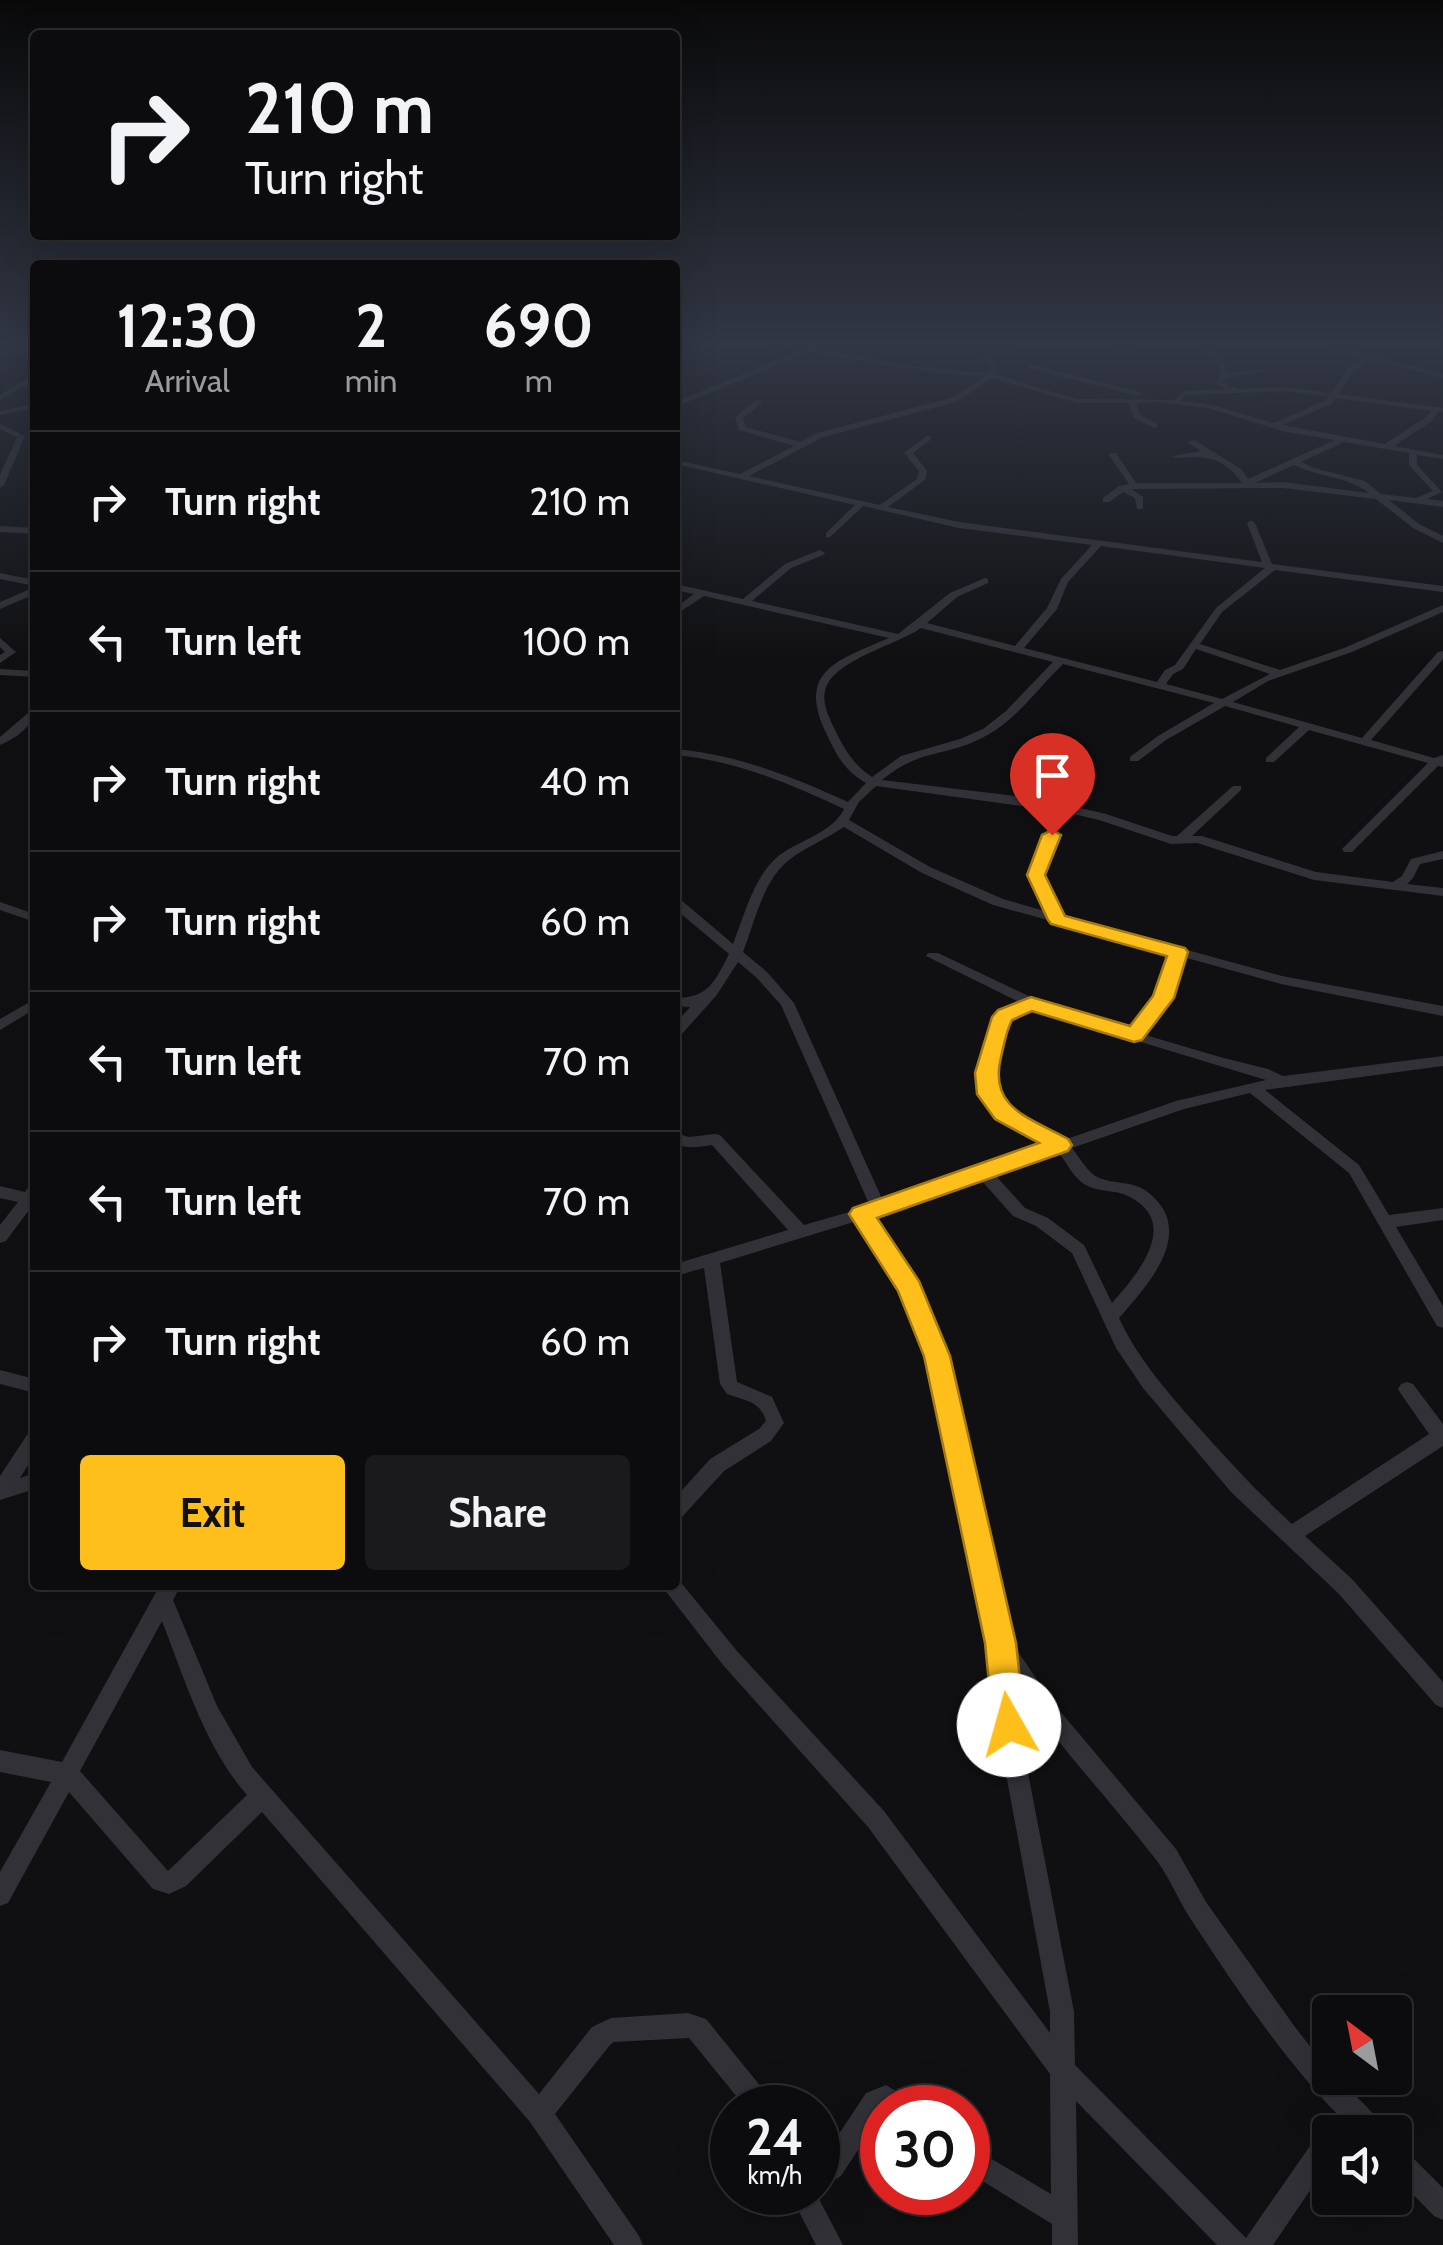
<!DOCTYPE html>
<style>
:root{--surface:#0c0c0e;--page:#1a1a1c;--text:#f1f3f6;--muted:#9a9b9e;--line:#2c2c2e;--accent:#ffbf1b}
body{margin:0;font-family:Cabin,sans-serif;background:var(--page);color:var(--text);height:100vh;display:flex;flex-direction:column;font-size:38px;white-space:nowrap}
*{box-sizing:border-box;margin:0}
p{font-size:32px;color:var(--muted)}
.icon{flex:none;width:55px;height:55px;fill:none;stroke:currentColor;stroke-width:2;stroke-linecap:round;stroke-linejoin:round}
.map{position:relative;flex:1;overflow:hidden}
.side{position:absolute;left:30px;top:260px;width:650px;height:1330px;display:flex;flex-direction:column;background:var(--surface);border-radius:10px;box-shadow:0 10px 40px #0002,0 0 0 2px var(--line)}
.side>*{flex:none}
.top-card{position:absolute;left:30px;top:30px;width:650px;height:210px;border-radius:10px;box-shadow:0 10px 40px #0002,0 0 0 2px var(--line);background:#0c0c0e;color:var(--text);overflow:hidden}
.needle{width:65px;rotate:328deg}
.fabs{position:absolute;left:1312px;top:1995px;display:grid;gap:20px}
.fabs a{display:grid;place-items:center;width:100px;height:100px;border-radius:10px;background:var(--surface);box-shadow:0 10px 40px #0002,0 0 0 2px var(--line);font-size:50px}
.speed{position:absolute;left:710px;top:2085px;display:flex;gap:20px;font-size:50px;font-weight:700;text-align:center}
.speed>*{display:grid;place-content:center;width:130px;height:130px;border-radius:50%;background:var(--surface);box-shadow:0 10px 40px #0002,0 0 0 2px var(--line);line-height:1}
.speed small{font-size:25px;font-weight:400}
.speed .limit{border:15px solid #d22;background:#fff;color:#111}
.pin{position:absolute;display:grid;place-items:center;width:85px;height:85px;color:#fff;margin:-102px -42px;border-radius:50% 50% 50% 0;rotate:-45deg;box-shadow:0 0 10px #0007}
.pin .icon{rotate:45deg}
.me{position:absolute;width:110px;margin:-55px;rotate:353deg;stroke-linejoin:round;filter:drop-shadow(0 0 8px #0008)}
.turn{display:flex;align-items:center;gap:35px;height:210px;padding:0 50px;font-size:45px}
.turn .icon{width:130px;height:130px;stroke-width:2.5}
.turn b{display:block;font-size:70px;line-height:85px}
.eta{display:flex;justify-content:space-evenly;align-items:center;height:170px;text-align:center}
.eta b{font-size:60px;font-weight:700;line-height:70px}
.primary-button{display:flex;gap:20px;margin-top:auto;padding:20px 50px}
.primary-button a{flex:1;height:115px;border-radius:10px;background:var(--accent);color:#111;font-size:40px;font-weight:700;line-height:115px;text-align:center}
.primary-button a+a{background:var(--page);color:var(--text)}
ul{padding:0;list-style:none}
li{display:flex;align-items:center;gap:30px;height:140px;padding:0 50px;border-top:2px solid var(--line)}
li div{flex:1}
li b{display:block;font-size:38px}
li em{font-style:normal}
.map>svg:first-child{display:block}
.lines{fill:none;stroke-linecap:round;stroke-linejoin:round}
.minor{fill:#313137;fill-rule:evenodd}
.route{fill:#ffbf1b;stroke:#a67c12;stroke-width:2.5}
</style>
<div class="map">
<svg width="1443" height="2245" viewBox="0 0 1443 2245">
<rect width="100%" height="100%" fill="#101012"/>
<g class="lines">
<path class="minor" d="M786 346 812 347 913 366 988 373 991 366 982 358 986 356 999 366 994 374 1077 399 1175 400 1182 391 1225 389 1216 384 1221 372 1215 359 1202 346H1209L1221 356 1228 373 1262 369 1266 371 1226 378 1224 383 1237 389 1284 387 1331 393 1348 368 1363 358 1324 346H1334L1443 374V378L1369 359 1354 372 1338 394 1443 408V412H1438L1432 421 1394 446 1443 455V459L1417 455V465L1442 492 1427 499 1443 501V507L1389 500 1419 524 1443 536V543L1413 528 1376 499 1283 488 1134 489H1131L1143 497V509H1137L1135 498 1123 492 1109 502H1103V498L1119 486 1129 484 1109 455 1110 453H1116L1136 483H1242C1223 456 1206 456 1176 458L1172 456 1201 451 1187 442 1194 440 1241 469 1248 479 1335 440 1286 432 1208 408 1159 402 1136 403 1140 415 1157 424 1158 426 1154 428 1134 418 1128 403H1077L992 378 957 402 823 437 749 476 880 505 917 479 919 471 904 453 927 436H930V440L913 453 927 471 925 480 888 507 959 522 1262 562 1247 523 1251 520 1255 523 1272 564 1443 586V592L1275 570 1222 612 1200 644 1280 670 1344 648 1443 605V612L1352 652 1268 681 1233 702 1362 738 1438 652 1443 651V659L1371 740 1434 758 1443 755V767L1438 766 1352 852H1344L1342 849 1428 763 1309 730 1274 762H1266V758L1299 727 1225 706 1166 740 1138 761H1130V757L1158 736 1214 703 1063 664C1037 689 1015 722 982 738 945 757 919 749 882 780L1041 799 1106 814 1172 836H1177L1233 786H1241V790L1192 836H1202L1316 872 1393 882 1402 876 1411 859 1443 851V859L1420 864 1413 878 1407 884 1443 888V896L1314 880 1197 843 1171 844 1099 820 1069 813 1060 828 1042 875 1063 916 1282 976 1443 1006V1016L1281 984 1183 957 1170 997 1142 1034 1220 1057 1268 1069 1283 1076 1443 1056V1066L1265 1090 1359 1165 1389 1215 1443 1208V1220L1396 1227 1443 1306V1328L1437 1326 1349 1173 1250 1093 1184 1109 1072 1148C1080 1158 1087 1172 1099 1178 1113 1184 1131 1181 1145 1190 1200 1229 1148 1285 1119 1318 1137 1357 1165 1389 1193 1421 1225 1457 1256 1491 1292 1524L1429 1434 1401 1394 1398 1389 1401 1384 1407 1382 1413 1384 1443 1424V1446L1305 1536 1352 1579 1443 1682V1708L1436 1705 1338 1593 1231 1492 1143 1388 1116 1348 1072 1253 1036 1226 1013 1216 981 1180 872 1217 916 1283 946 1356 1009 1639 1054 1704 1176 1849 1206 1902 1295 2027 1330 2072V2078H1336C1352 2094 1376 2111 1385 2132H1330V2161L1273 2245H1217L1076 2101 1078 2245H1052V2224L968 2172V2145L1051 2194 1050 2074 868 1827 723 1665 661 1585H675V1577L678 1579 737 1651 884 1811 1050 2033V2012L1002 1752 990 1643 928 1356 903 1290 857 1221 720 1263 737 1382 772 1397 784 1423 771 1441 724 1471 682 1517 675 1519V1498L710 1459 759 1429 766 1421C761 1401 743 1400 727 1394L720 1384 704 1268 675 1276V1264L788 1230 712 1145C698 1147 688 1149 675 1144V1133L689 1137 715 1134 720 1135 804 1225 870 1206 781 1005 757 978 738 962 716 996 680 1036 675 1038V1024L690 1007 675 1006V998C709 998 715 981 729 954L675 909V898L680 899 733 944C744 916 753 880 775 859 796 840 831 835 844 809 791 784 734 760 675 755V749C735 754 794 777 848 802L866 783C846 772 836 755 827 735 795 671 838 660 889 638L704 596 675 615V608L694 594 675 590V584L743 599 785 564 820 550 825 553 823 555 791 568 752 601 898 634 950 593 985 578 988 579V583L957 597 927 623 1015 646 1047 608 1061 579 1092 545 959 528 863 506 829 538 826 537V533L855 505 675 464V460L740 474 794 446 739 430 735 417 756 400 763 402 743 418 746 427 800 442 817 433 951 398 984 377 913 370 811 352 675 407V402L802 350ZM1284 391 1329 397 1326 400 1274 423 1209 404 1182 401 1185 395ZM1335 398 1431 411 1426 417 1385 444 1282 425 1332 404ZM1344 442 1409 453V465L1433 491 1416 498 1381 494 1365 481 1314 468 1301 462ZM1294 465C1318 477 1348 476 1369 493L1283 482 1255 483ZM1101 546 1265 568 1216 608 1175 665 1165 670 1157 682 1024 648 1057 609 1068 582ZM921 628 1053 662 1006 711 983 729 960 739 901 756 872 777C853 765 844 748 834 728 829 717 822 703 825 691 832 660 897 645 921 628ZM1196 649 1270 674 1222 699 1166 684 1173 674 1183 669ZM876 786 1059 811 1048 828 1030 875 1048 912 1003 899 930 867 849 820 859 802ZM844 827 922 873 993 905 1171 954 1156 996 1130 1030 1052 1007 938 953H928L926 956 1021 1003C1013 1006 1006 1010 1001 1016 981 1036 972 1082 989 1106 1002 1125 1030 1133 1049 1145L883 1201 794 1003 767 972 743 952C755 922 763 880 789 860 806 847 826 839 844 827ZM1032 1009 1266 1080 1176 1101 1064 1140C1045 1128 1017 1120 1003 1102 988 1084 995 1045 1007 1027 1013 1017 1023 1013 1032 1009ZM1059 1153C1067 1163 1073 1177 1084 1184 1098 1193 1116 1189 1130 1197 1182 1224 1135 1277 1112 1303L1084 1245 1048 1218 1025 1208 995 1175ZM1015 1683C1058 1746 1111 1801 1157 1861 1171 1880 1179 1902 1192 1921 1236 1988 1282 2057 1338 2115L1327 2127 1321 2130 1246 2238 1075 2065 1074 2012 1024 1752Z
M1124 346H1134L1121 351 1117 349Z
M0 351 35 352V356L0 355Z
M1031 364 1140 392 1141 394 1137 396 1028 368Z
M32 375H35V380L0 400V395Z
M35 404V408L0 415V411Z
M0 424 25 436 4 485 0 488V475L17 437 0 429Z
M0 526 35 528V534L0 532Z
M0 573 35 580V586L0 579Z
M35 587V594L0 609V602Z
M28 622H35V628L28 626Z
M0 638 16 652 0 663V655L5 652 0 647Z
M0 669 35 671V677L0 675Z
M35 707C35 726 16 738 0 745V737Z
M0 902 35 914V922L0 910Z
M35 999V1009L0 1030V1019Z
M35 1184V1202L6 1241 0 1243V1225L18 1202 0 1198V1186L25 1192 29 1186Z
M0 1370 35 1379V1393L0 1384Z
M35 1430V1454L20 1478 35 1473V1489L0 1500V1476L29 1432Z
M160 1585H181L173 1600 217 1706 252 1767 539 2094 592 2027 611 2018 688 2013 706 2019 771 2099 774 2108H746L689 2038 614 2042 610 2045 555 2114 639 2236 643 2245H614L530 2122 262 1812 186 1886 169 1894 153 1889 69 1792 8 1903 0 1906V1872L51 1782 0 1772V1750L62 1762ZM162 1621C185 1680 205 1747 247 1795L168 1871 80 1771Z
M886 2085 908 2099 911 2108H882V2113L841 2176 819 2189 818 2197 843 2245H816L792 2198 794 2192H818V2161L823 2158 866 2093Z
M1395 2145 1404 2149 1443 2188V2220L1434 2216 1395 2176Z"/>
</g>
<linearGradient id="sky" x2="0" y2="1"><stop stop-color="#09090a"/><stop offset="0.52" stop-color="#313744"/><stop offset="1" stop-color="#313744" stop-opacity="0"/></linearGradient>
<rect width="1443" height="660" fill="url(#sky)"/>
<path class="route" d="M1052 830 1061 835 1045 875 1065 916 1185 948 1188 952 1174 998 1142 1040 1134 1042 1032 1011 1012 1020C1006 1031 1004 1045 1001 1057 988 1109 1031 1118 1068 1139L1072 1145 1068 1151 877 1218 919 1281 950 1356 1016 1643 1025 1725 1020 1736 1009 1741 997 1736 993 1725 985 1643 924 1356 898 1291 849 1214 853 1208 1039 1143 995 1119 977 1094 975 1073 992 1017 998 1010 1031 997 1130 1026 1153 996 1167 956 1051 924 1048 920 1027 875 1042 835Z"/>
</svg>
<div class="fabs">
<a><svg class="needle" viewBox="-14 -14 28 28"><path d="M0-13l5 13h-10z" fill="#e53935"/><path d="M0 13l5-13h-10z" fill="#9a9b9e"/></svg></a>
<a><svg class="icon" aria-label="sound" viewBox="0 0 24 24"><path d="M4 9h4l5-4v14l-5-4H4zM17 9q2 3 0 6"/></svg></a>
</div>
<div class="speed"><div>24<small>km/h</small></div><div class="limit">30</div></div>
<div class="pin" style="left:1052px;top:835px;background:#d93025"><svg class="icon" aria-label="arrive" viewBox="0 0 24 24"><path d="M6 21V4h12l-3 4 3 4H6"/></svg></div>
<svg class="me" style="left:1009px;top:1725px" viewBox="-20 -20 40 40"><circle r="19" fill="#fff"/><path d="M0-13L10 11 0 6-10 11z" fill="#ffbf1b"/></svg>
<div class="top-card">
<div class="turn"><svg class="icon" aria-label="right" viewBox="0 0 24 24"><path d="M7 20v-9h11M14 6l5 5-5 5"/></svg><div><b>210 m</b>Turn right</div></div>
</div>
<section class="side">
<div class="eta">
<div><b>12:30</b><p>Arrival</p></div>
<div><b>2</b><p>min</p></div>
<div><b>690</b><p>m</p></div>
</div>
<ul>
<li><svg class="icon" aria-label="right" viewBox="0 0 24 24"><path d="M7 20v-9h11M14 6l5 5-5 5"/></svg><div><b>Turn right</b></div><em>210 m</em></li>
<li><svg class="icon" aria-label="left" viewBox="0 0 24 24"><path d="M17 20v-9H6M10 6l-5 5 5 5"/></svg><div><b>Turn left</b></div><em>100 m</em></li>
<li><svg class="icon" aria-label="right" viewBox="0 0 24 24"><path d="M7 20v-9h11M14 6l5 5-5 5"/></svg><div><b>Turn right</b></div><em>40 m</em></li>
<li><svg class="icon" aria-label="right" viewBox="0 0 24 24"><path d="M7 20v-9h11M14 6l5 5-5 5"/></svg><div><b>Turn right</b></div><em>60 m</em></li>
<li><svg class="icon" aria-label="left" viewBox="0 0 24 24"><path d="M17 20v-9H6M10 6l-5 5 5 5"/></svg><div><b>Turn left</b></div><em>70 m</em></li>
<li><svg class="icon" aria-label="left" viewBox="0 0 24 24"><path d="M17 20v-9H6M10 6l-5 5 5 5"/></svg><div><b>Turn left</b></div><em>70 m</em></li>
<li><svg class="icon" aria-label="right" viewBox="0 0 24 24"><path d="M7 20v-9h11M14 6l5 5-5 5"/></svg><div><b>Turn right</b></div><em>60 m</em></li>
</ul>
<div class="primary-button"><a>Exit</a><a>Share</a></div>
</section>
</div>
